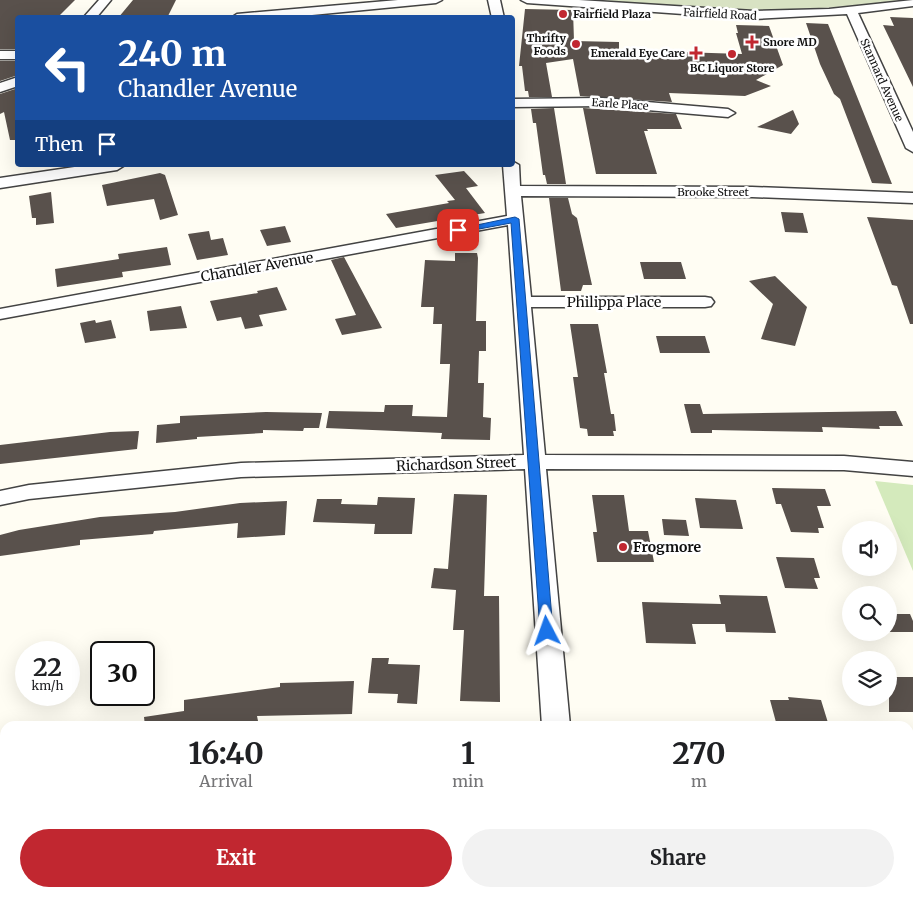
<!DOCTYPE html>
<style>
:root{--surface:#fff;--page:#f2f2f2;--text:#202124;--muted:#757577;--accent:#c12730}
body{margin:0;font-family:Merriweather,serif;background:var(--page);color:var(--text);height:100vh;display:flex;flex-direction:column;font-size:19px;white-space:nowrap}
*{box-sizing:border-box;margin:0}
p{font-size:16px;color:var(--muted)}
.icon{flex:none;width:28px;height:28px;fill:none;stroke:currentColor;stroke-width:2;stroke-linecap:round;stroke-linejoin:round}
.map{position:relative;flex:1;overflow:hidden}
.side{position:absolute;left:0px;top:721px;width:914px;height:176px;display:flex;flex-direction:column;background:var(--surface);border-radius:15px 15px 0 0;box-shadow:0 5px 20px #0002}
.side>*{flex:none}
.hud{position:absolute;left:15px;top:15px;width:500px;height:152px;border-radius:5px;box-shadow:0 5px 20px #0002;background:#1a4fa0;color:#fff;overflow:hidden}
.fabs{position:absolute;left:842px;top:521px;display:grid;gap:10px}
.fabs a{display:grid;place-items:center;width:55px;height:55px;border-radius:50%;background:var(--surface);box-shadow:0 5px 20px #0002;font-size:25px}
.speed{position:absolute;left:15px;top:641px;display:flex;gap:10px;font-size:25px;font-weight:700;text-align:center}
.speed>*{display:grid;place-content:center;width:65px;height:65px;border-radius:50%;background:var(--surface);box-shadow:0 5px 20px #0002;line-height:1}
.speed small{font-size:12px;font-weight:400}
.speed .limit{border:2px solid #111;border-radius:8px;background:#fff;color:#111}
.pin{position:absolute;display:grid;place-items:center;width:42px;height:42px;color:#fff;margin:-21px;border-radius:10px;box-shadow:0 2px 8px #0006}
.me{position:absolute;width:55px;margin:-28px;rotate:356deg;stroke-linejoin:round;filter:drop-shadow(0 0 4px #0008)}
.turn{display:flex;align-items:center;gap:18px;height:105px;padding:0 20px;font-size:22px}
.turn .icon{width:65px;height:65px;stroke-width:2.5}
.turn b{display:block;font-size:35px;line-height:42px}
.then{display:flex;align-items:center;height:48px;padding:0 20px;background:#0003;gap:10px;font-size:19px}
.eta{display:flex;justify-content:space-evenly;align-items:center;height:85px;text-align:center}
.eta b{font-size:30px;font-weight:700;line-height:35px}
.action{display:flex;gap:10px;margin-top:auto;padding:10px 20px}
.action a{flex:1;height:58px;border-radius:30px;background:var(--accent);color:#fff;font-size:20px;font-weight:700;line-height:58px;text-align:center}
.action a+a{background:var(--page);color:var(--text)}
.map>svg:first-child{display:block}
.green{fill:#d4eabc}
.cemetery{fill:#d8e2c3}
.building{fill:#59514c}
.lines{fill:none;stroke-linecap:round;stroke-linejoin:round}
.minor-casing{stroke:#434343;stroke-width:3}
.minor{fill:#fff;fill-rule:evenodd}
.route{fill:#1a73e8;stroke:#114b97}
.poi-dot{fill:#c12730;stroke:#fff;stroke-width:2}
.labels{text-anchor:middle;stroke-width:5;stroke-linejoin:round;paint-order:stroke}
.far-poi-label{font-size:11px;font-weight:bold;fill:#101010;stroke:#fff;text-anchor:start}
.far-street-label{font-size:11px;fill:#101010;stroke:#fff}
.street-label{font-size:14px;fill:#101010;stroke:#fff}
.poi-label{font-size:14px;font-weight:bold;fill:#101010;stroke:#fff;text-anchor:start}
</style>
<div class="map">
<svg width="913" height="897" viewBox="0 0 913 897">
<rect width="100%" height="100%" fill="#fffdf3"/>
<path class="green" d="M875 481 913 485V571Z"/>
<path class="cemetery" d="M599 0H903C844 7 787 12 728 10 685 9 642 3 599 0Z"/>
<path class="building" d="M0 0H75L57 18H18V49H0Z
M133 0H176L167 18H118Z
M525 9 573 10 574 41 619 42V50L742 54 736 33H738L736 25 769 26 783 65 756 80 771 86 745 96 669 93 672 102 580 96 573 59 546 63 552 97H529L528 91H525L522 66H519Z
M890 17 913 18V87L883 25 894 26Z
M806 23 828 24 892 184 872 183 840 99 834 94 820 64Z
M0 61H18V75L0 81Z
M18 88V140H10L4 112 0 114V94Z
M554 108 562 158 566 184H547L545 175H543L536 123H533L531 109Z
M583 108 676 114 682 129H647L648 131H644L657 174H596Z
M793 110 799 124 791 134 757 127Z
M464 171 478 186 466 188 485 213 396 228 386 214 449 203 447 201 455 200 435 175Z
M160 173 165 175 178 215 160 220 154 199 107 206 102 185Z
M51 192 54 223 36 225V218H32L29 196Z
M549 198H568L572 214 577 218 592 285H583L581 291H561Z
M781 212 803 213 808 233 785 232Z
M867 217 913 220V324H910L897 286 892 285Z
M285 226 291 242 267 246 260 230Z
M209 231 211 240 223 238 228 255 197 260 188 234Z
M167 247 171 265 122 272 123 277 57 287 55 269 119 259 118 254Z
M455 253H477L478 258 476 321H486V351H479L478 383H484L483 417 491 418 490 440 441 439 442 433 326 428 329 411 384 412 385 405H413L412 416 447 417 450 364H440L442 324H433L434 307H421L425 260 455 261Z
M344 257 382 328 342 335 335 319 356 315 331 260Z
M640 262H681L686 279H644Z
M775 276 807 307 795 346 761 339 773 304 749 281Z
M277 287 287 310 259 315 263 326 245 329 241 317 217 321 210 301 258 293 257 291Z
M181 306 187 328 150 331 147 311Z
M95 320 96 323 111 320 116 338 85 343 80 323Z
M570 324H598L607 373H604L611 414H614L616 431H613L614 436H588L587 429 580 428 573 377H578Z
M656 336H705L710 353H660Z
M684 404H700L703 414 896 411 903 426H879L880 429 822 427 823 432 712 430V433H691Z
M266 412 322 413 319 428H304L303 431 263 430V433L197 437V439L156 443 157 425 180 423V416Z
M139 431 137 449 0 464V445L110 432Z
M772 488 825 489 831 506H817L824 528H818L819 533 791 532 781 504H776Z
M454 494 487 495 484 596H499L500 702 460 701 464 630H453L456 590 431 588 434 568 448 569Z
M592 495H624L629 531H648L654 562H597L593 532H597Z
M378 497 415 498 412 534H374L375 524 313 522 317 499H342L341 504 377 505Z
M695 498 736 500 743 529 700 528Z
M287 501 285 535 237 538 238 523 154 531 153 534 80 540V545L0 556V535L19 530 100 517 175 512 240 503Z
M662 519 686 520 689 536 664 535Z
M776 557 814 558 820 578H814L818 589 785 588Z
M719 595 767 596 776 633 726 632 725 624H692L696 644 646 643 642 602 721 604Z
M889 614H910L913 621V632H889Z
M372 658H389L388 664 420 665 417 704 397 703 398 694 368 693Z
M889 677H913V712H889Z
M354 681 352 714 257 716 258 721 223 726H145L144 717 184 711V700L280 687V683Z
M788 697 821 700 829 726H777L770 700H789Z"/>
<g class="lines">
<g class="minor-casing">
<path id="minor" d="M99 0H111L96 18H83Z
M398 0H442L436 3 281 18H231L237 14Z
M488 0H500L504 18H492Z
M521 0H579L754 11 829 9 913 0V6L858 13 913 132V152L906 148 847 14 754 19 527 3Z
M0 51H18V59H0Z
M18 77V86L0 92V83Z
M601 98 728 109 735 113 728 117 601 106 512 107V99Z
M512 161 519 165 520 186 752 187 913 193V203L752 197 521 196 531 297H705L711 298 714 302 711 306 705 307H531L545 455 844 456 913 462V476L844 470 546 469 570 726H542L525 469 241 477 29 499 0 505V491L29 485 241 463 524 455 508 225 0 319V309L507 216 503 165H512Z
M88 165H125L117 170 0 188V178Z
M5 845V873L0 874V846Z
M553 892H583L584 897H552Z"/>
</g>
<use href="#minor" class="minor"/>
</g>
<path class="route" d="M515 217 519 219 553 631 547 636 540 631 511 223 458 233 453 230Z"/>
<g class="poi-dot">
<circle cx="563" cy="14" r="5"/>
<path d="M749.5 34.5h5v5h5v5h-5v5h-5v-5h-5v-5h5z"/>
<circle cx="576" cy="44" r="5"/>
<path d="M693.5 45.5h5v5h5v5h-5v5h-5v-5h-5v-5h5z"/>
<circle cx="732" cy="54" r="5"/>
<circle cx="623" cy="547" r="5"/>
</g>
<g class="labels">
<g class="far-poi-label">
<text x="573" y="18">Fairfield Plaza</text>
<text x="566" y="42" text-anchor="end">Thrifty<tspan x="566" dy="13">Foods</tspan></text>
<text x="763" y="46">Snore MD</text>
<text x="685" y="57" text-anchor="end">Emerald Eye Care</text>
<text x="732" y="72" text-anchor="middle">BC Liquor Store</text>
</g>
<g class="far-street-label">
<text transform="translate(720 14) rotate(3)" y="4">Fairfield Road</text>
<text transform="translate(882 80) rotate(66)" y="4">Stannard Avenue</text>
<text transform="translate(620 104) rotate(4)" y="4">Earle Place</text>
<text x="713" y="196">Brooke Street</text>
</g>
<g class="street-label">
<text transform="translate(257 267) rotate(-10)" y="5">Chandler Avenue</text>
<text x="614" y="307">Philippa Place</text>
<text transform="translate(456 464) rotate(-2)" y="5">Richardson Street</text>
</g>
<g class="poi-label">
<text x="633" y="552">Frogmore</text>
</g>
</g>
</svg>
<div class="fabs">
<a><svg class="icon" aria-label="sound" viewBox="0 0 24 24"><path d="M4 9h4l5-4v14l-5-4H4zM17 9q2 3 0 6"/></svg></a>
<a><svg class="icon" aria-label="search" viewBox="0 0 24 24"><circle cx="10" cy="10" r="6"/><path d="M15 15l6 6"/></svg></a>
<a><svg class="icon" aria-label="layers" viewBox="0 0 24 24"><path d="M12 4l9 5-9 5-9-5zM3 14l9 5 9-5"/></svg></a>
</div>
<div class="speed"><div>22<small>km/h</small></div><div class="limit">30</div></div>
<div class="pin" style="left:458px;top:230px;background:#d93025"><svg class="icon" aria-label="arrive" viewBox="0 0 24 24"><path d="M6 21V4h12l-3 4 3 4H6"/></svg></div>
<svg class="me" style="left:547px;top:631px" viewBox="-20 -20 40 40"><path d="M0-17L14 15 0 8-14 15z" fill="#1a73e8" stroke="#fff" stroke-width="4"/></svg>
<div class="hud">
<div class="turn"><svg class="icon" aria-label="left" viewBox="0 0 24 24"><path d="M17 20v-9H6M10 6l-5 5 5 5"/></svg><div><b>240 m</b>Chandler Avenue</div></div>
<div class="then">Then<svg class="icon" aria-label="arrive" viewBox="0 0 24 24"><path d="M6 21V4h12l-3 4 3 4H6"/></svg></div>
</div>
<section class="side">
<div class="eta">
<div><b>16:40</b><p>Arrival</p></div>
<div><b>1</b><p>min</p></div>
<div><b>270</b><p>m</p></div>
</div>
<div class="action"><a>Exit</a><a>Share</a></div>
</section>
</div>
